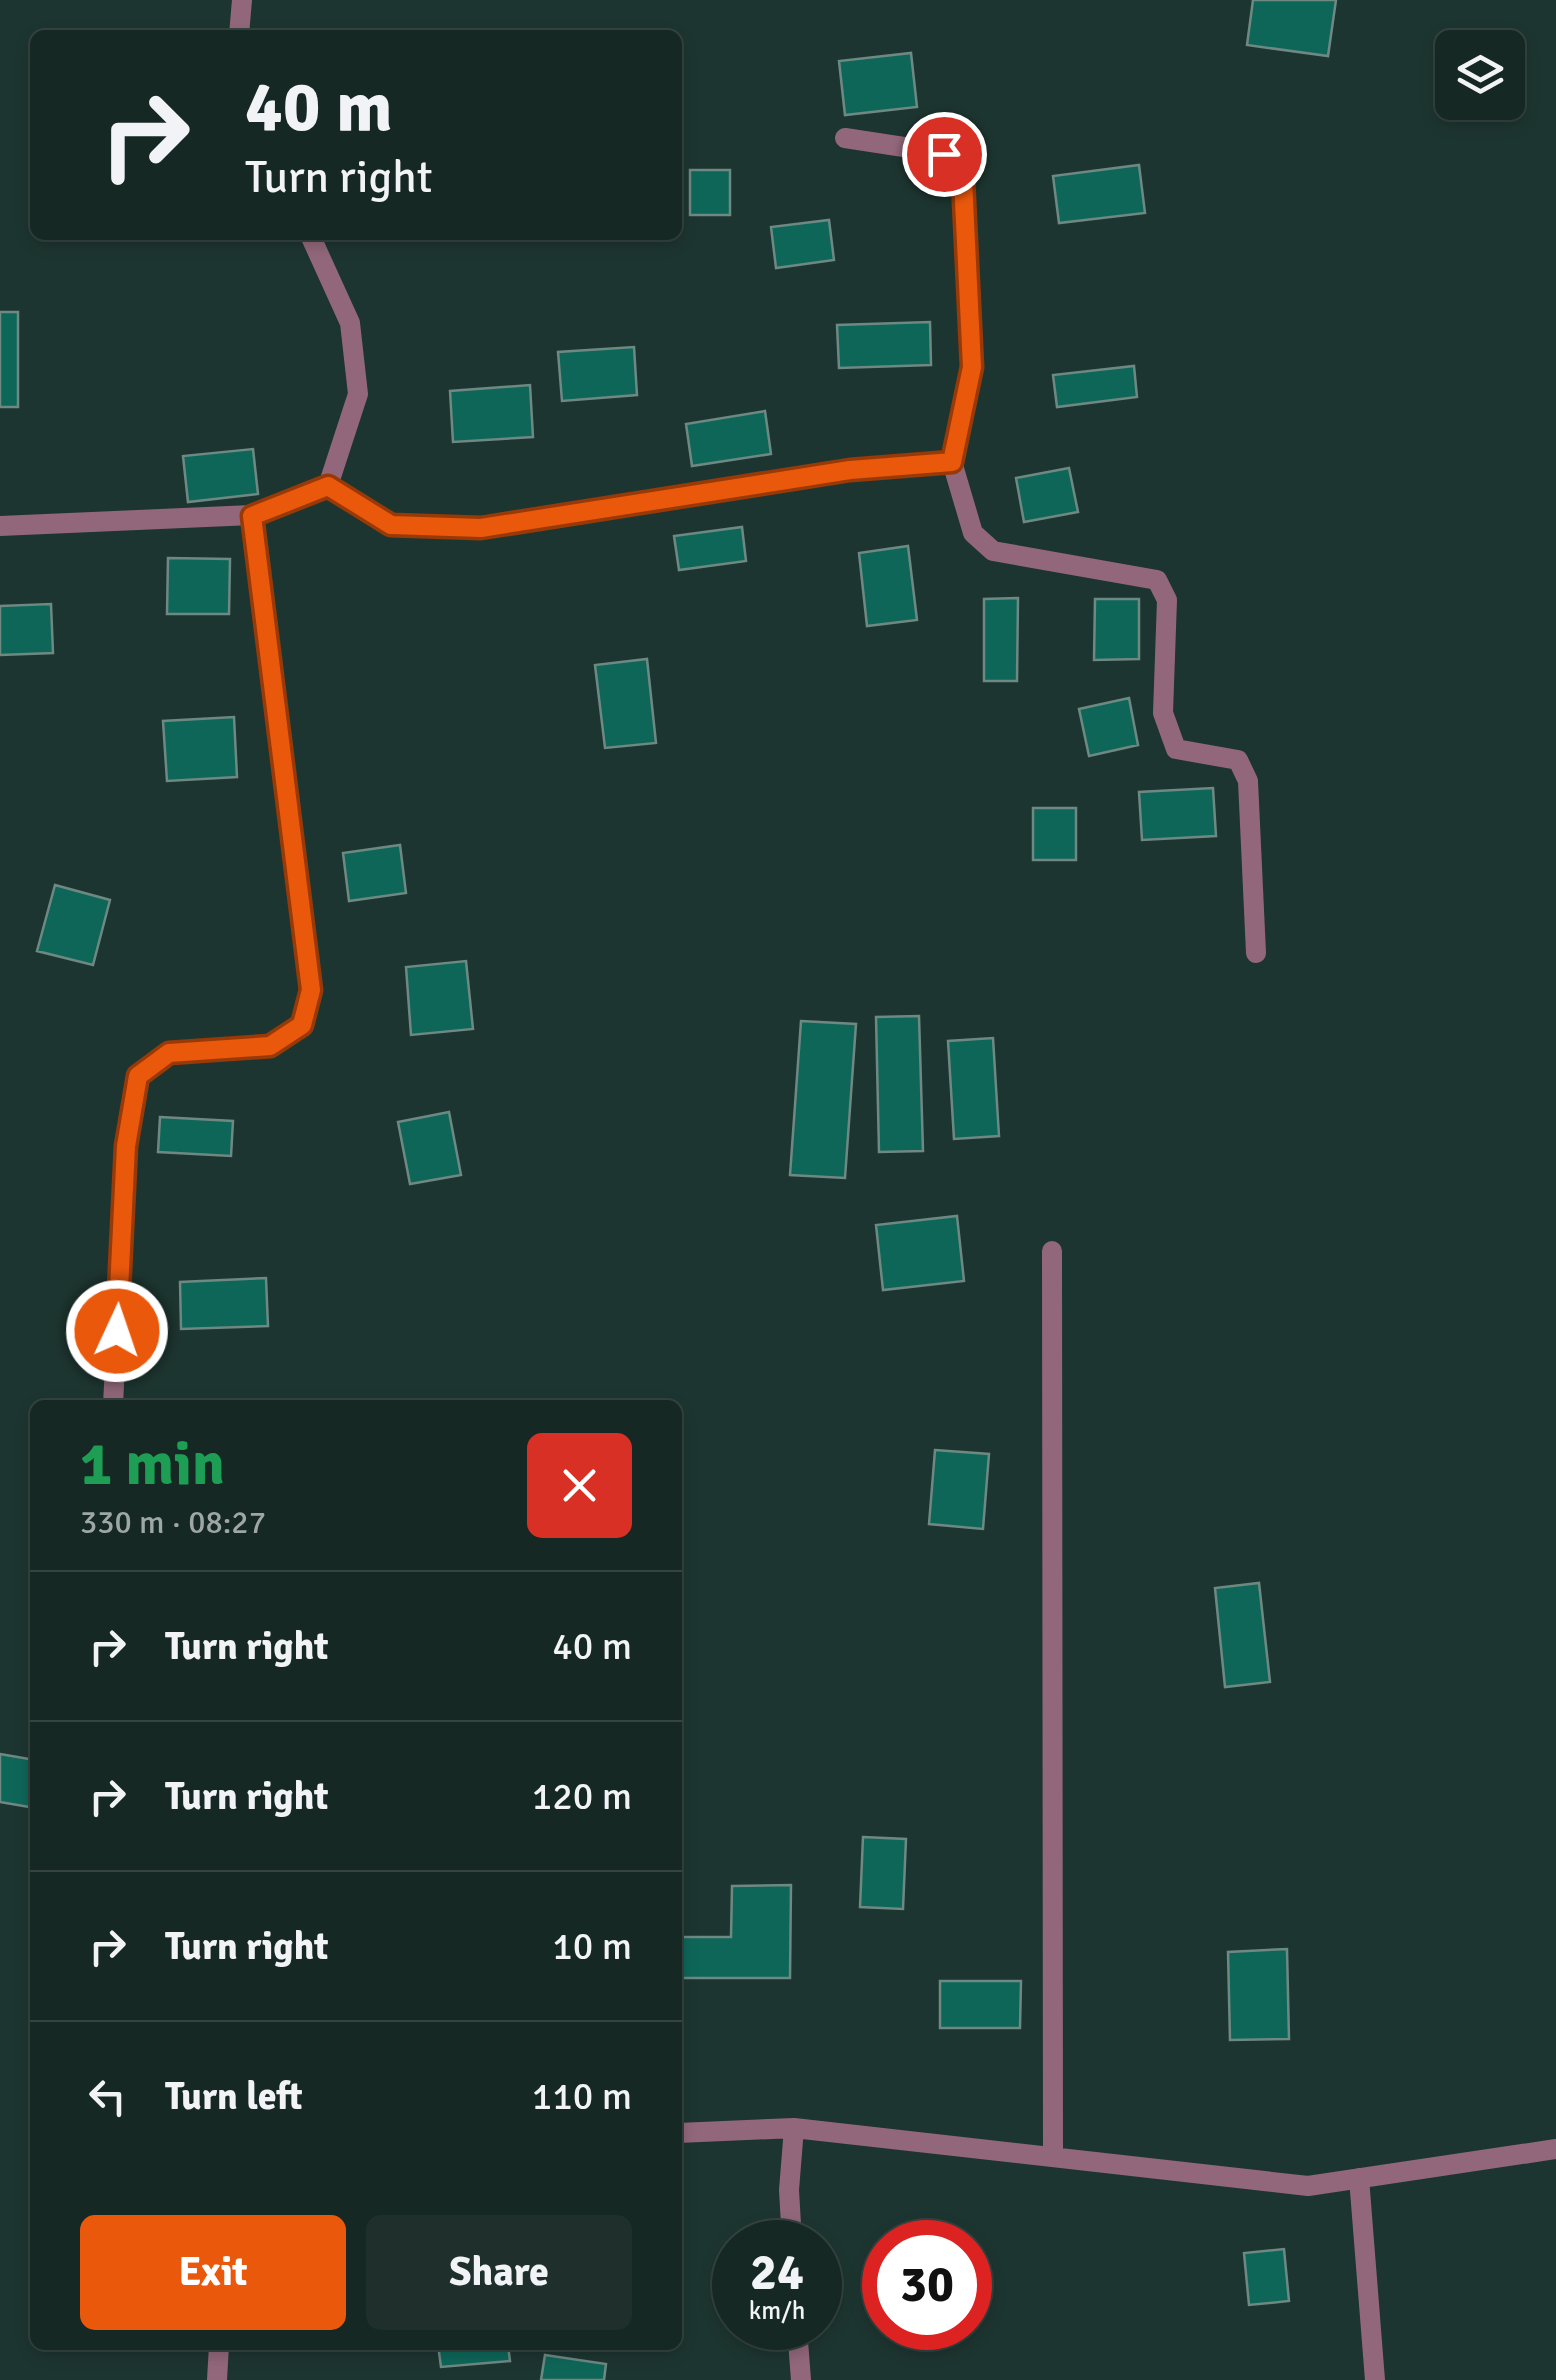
<!DOCTYPE html>
<meta charset="utf-8">
<style>
:root{--surface:#162824;--page:#1f302c;--text:#f1f3f6;--muted:#9ea6a6;--line:#354441;--accent:#ea580c}
body{margin:0;font-family:Signika,sans-serif;background:var(--page);color:var(--text);height:100vh;display:flex;flex-direction:column;font-size:38px;white-space:nowrap}
*{box-sizing:border-box;margin:0}
p{font-size:32px;color:var(--muted)}
.icon{flex:none;width:55px;height:55px;fill:none;stroke:currentColor;stroke-width:2;stroke-linecap:round;stroke-linejoin:round}
.map{position:relative;flex:1;overflow:hidden}
.sheet{position:absolute;left:30px;top:1400px;width:652px;height:950px;display:flex;flex-direction:column;background:var(--surface);border-radius:15px;box-shadow:0 5px 15px #0003,0 0 0 2px var(--line)}
.sheet>*{flex:none}
.top-card{position:absolute;left:30px;top:30px;width:652px;height:210px;border-radius:15px;box-shadow:0 5px 15px #0003,0 0 0 2px var(--line);background:#162824;color:var(--text);overflow:hidden}
.controls{position:absolute;left:1435px;top:30px;display:grid;gap:20px}
.controls a{display:grid;place-items:center;width:90px;height:90px;border-radius:15px;background:var(--surface);box-shadow:0 5px 15px #0003,0 0 0 2px var(--line);font-size:50px}
.speed{position:absolute;left:712px;top:2220px;display:flex;gap:20px;font-size:50px;font-weight:700;text-align:center}
.speed>*{display:grid;place-content:center;width:130px;height:130px;border-radius:50%;background:var(--surface);box-shadow:0 5px 15px #0003,0 0 0 2px var(--line);line-height:1}
.speed small{font-size:25px;font-weight:400}
.speed .limit{border:15px solid #d22;background:#fff;color:#111}
.pin{position:absolute;display:grid;place-items:center;width:85px;height:85px;color:#fff;margin:-42px;border:5px solid #fff;border-radius:50%;box-shadow:0 2px 10px #0007}
.me{position:absolute;width:110px;margin:-55px;rotate:3deg;stroke-linejoin:round;filter:drop-shadow(0 0 8px #0008)}
.turn{display:flex;align-items:center;gap:35px;height:210px;padding:0 50px;font-size:45px}
.turn .icon{width:130px;height:130px;stroke-width:2.5}
.turn b{display:block;font-size:70px;line-height:85px}
.round{display:grid;place-items:center;flex:none;width:105px;height:105px;border-radius:15px;background:var(--page)}
.summary{display:flex;align-items:center;justify-content:space-between;height:170px;padding:0 50px}
h1{font-size:60px;font-weight:700;line-height:75px;color:#1e9e55}
.action{display:flex;gap:20px;margin-top:auto;padding:20px 50px}
.action a{flex:1;height:115px;border-radius:15px;background:var(--accent);color:#fff;font-size:40px;font-weight:700;line-height:115px;text-align:center}
.action a+a{background:var(--page);color:var(--text)}
ul{padding:0;list-style:none}
li{display:flex;align-items:center;gap:30px;height:150px;padding:0 50px;border-top:2px solid var(--line)}
li div{flex:1}
li b{display:block;font-size:38px}
li em{font-style:normal}
.map>svg:first-child{display:block}
.building{fill:#0e6659;stroke:#6e8882;stroke-width:2.5}
.lines{fill:none;stroke-linecap:round;stroke-linejoin:round}
.street{stroke:#92677b;stroke-width:20}
.route-casing{stroke:#983908;stroke-width:25}
.route{stroke:#ea580c;stroke-width:18}
</style>
<div class="map">
<svg width="1556" height="2380" viewBox="0 0 1556 2380">
<rect width="100%" height="100%" fill="#1d3530"/>
<path class="building" d="M1253 0H1336L1328 56 1247 45Z
M911 53 917 107 845 115 839 61Z
M1139 165 1145 213 1059 223 1053 176Z
M690 170H730V215H690Z
M829 220 834 260 776 268 771 227Z
M0 312H18V407H0Z
M930 322 931 365 839 368 837 325Z
M634 347 637 395 562 401 558 352Z
M1134 366 1137 397 1057 407 1053 375Z
M530 385 533 437 453 442 450 391Z
M765 411 771 454 692 466 686 424Z
M253 449 258 494 188 502 183 456Z
M1069 468 1078 512 1024 522 1016 478Z
M742 527 746 561 679 570 674 536Z
M908 546 917 620 867 626 859 553Z
M168 558 230 559 229 614H167Z
M1018 598 1017 681H984V599Z
M1095 599H1139V659L1094 660Z
M51 604 53 653 0 655V606Z
M647 659 656 743 605 748 595 665Z
M1129 698 1138 745 1089 756 1079 709Z
M234 717 237 777 167 781 163 721Z
M1213 788 1216 836 1142 840 1139 792Z
M1033 808H1076V860H1033Z
M400 845 406 893 349 901 343 853Z
M55 885 110 900 93 965 37 951Z
M466 961 473 1029 411 1035 406 967Z
M919 1016 923 1151 879 1152 876 1017Z
M801 1021 856 1024 845 1178 790 1175Z
M993 1038 999 1136 954 1139 948 1041Z
M449 1112 461 1175 410 1184 398 1122Z
M160 1117 233 1121 231 1156 158 1152Z
M957 1216 964 1281 883 1290 876 1225Z
M266 1278 268 1326 181 1329 180 1282Z
M935 1450 989 1454 983 1529 929 1524Z
M1259 1583 1270 1682 1225 1687 1215 1588Z
M0 1754 35 1760V1808L0 1802Z
M863 1837 906 1839 903 1909 860 1907Z
M791 1885 790 1978H678V1937H731L732 1886Z
M1287 1949 1289 2039 1230 2040 1228 1952Z
M940 1981H1021L1020 2028H940Z
M1284 2249 1289 2301 1249 2305 1244 2253Z
M438 2345H508L510 2361 441 2367Z
M545 2355 606 2364 604 2380H541Z"/>
<g class="lines">
<path class="street" d="M239 35 242 0
M845 138 943 153 963 180 971 367 952 462
M328 486 391 525 481 528 850 470 952 462 973 533 993 551 1157 580 1167 600 1163 713 1176 749 1238 760 1248 781 1256 953
M0 526 252 515 328 486 358 394 350 323 310 235
M1052 1251 1053 2157
M113 1405 126 1146 139 1076 169 1053 270 1046 302 1025 311 989 252 515
M678 2133 794 2128 1308 2186 1556 2149
M1359 2178 1375 2380
M792 2242 789 2190 794 2128
M797 2328 801 2380
M217 2380 219 2345"/>
</g>
<g class="lines">
<g class="route-casing">
<path id="route" d="M117 1331 126 1146 138 1076 169 1053 270 1046 302 1025 311 990 252 516 328 486 391 525 481 528 850 470 952 462 972 367 963 180 944 154"/>
</g>
<use href="#route" class="route"/>
</g>
</svg>
<div class="controls">
<a><svg class="icon" aria-label="layers" viewBox="0 0 24 24"><path d="M12 4l9 5-9 5-9-5zM3 14l9 5 9-5"/></svg></a>
</div>
<div class="speed"><div>24<small>km/h</small></div><div class="limit">30</div></div>
<div class="pin" style="left:944px;top:154px;background:#d93025"><svg class="icon" aria-label="arrive" viewBox="0 0 24 24"><path d="M6 21V4h12l-3 4 3 4H6"/></svg></div>
<svg class="me" style="left:117px;top:1331px" viewBox="-20 -20 40 40"><circle r="17" fill="#ea580c" stroke="#fff" stroke-width="3"/><path d="M0-11L8 9 0 5-8 9z" fill="#fff"/></svg>
<div class="top-card">
<div class="turn"><svg class="icon" aria-label="right" viewBox="0 0 24 24"><path d="M7 20v-9h11M14 6l5 5-5 5"/></svg><div><b>40 m</b>Turn right</div></div>
</div>
<section class="sheet">
<div class="summary"><div><h1>1 min</h1><p>330 m · 08:27</p></div><a class="round" style="background:#d93025;color:#fff"><svg class="icon" aria-label="close" viewBox="0 0 24 24"><path d="M6 6l12 12M18 6L6 18"/></svg></a></div>
<ul>
<li><svg class="icon" aria-label="right" viewBox="0 0 24 24"><path d="M7 20v-9h11M14 6l5 5-5 5"/></svg><div><b>Turn right</b></div><em>40 m</em></li>
<li><svg class="icon" aria-label="right" viewBox="0 0 24 24"><path d="M7 20v-9h11M14 6l5 5-5 5"/></svg><div><b>Turn right</b></div><em>120 m</em></li>
<li><svg class="icon" aria-label="right" viewBox="0 0 24 24"><path d="M7 20v-9h11M14 6l5 5-5 5"/></svg><div><b>Turn right</b></div><em>10 m</em></li>
<li><svg class="icon" aria-label="left" viewBox="0 0 24 24"><path d="M17 20v-9H6M10 6l-5 5 5 5"/></svg><div><b>Turn left</b></div><em>110 m</em></li>
</ul>
<div class="action"><a>Exit</a><a>Share</a></div>
</section>
</div>
